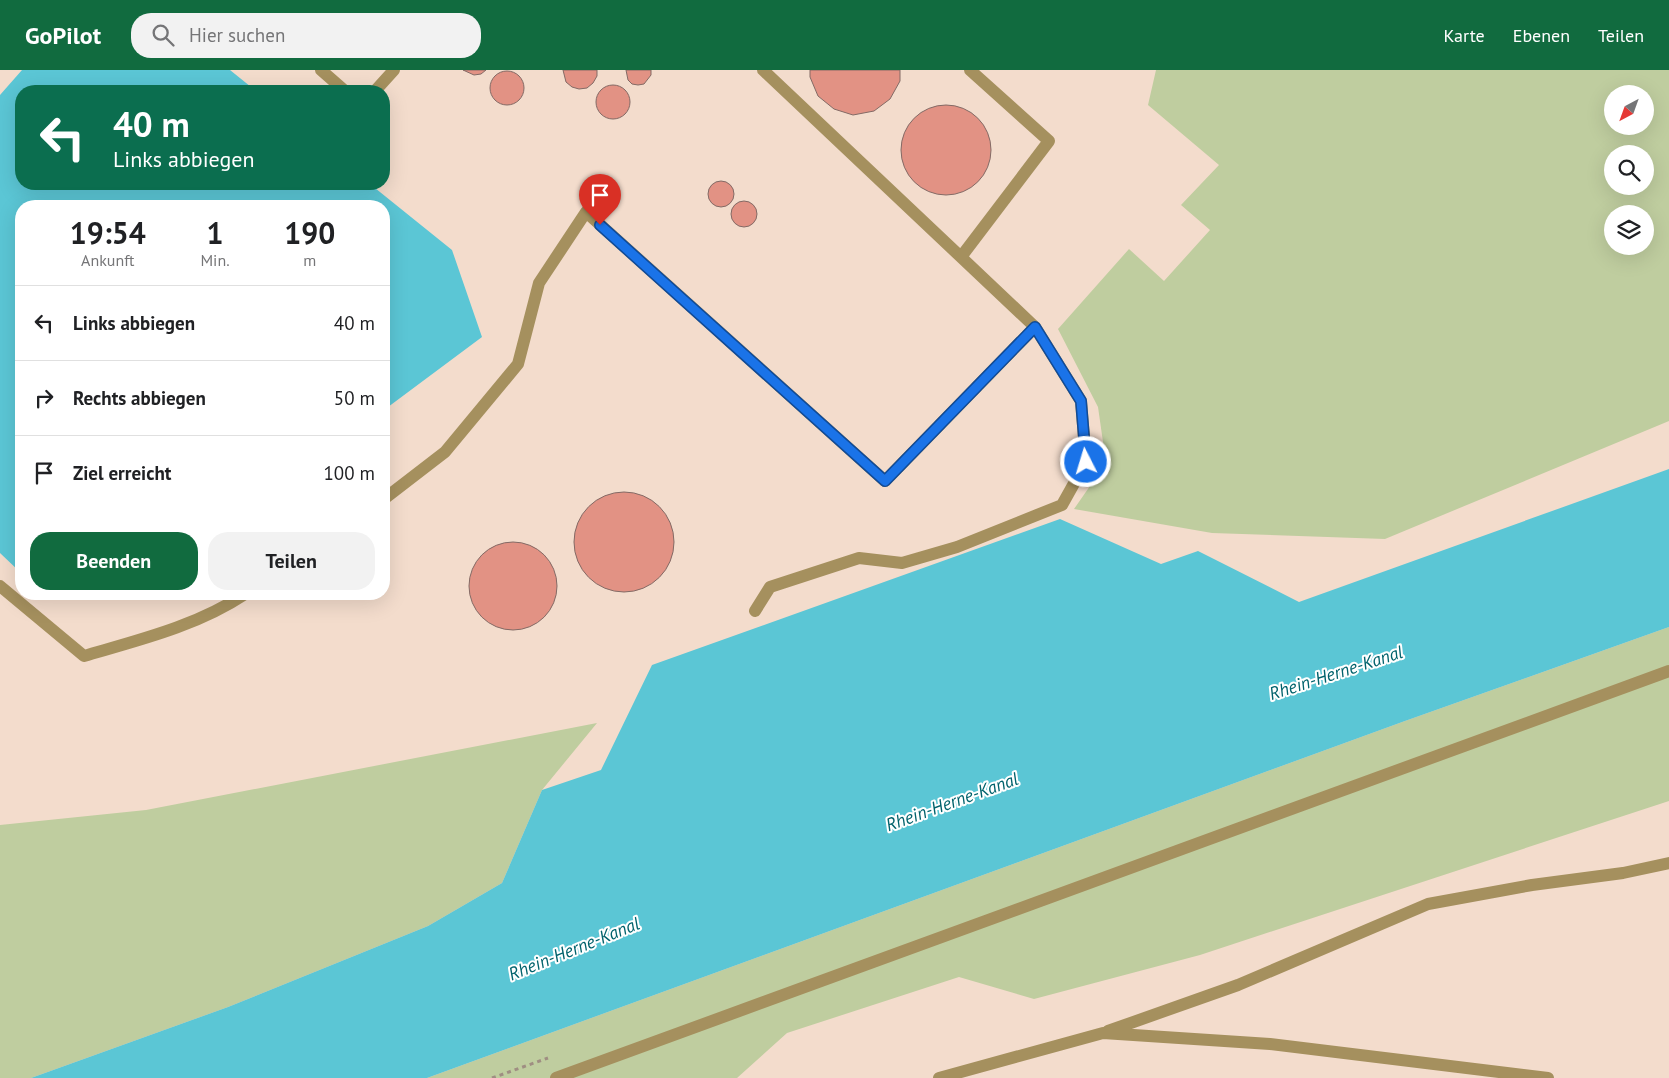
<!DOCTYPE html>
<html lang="de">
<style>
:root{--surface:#fff;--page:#f2f2f2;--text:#202124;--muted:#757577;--line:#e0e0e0;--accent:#116b3f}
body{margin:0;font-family:"PT Sans",sans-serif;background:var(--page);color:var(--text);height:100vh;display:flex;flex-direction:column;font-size:19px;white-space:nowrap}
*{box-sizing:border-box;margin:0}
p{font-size:16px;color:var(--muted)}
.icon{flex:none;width:28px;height:28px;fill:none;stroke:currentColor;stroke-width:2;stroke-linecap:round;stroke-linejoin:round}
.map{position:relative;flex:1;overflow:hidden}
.details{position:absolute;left:15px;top:130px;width:375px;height:400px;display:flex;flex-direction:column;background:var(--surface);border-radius:20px;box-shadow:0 5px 20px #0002}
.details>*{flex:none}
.top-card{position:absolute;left:15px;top:15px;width:375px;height:105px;border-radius:20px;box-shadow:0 5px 20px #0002;background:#0b6e4f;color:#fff;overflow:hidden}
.needle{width:32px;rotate:221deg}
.controls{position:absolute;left:1604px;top:15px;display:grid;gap:10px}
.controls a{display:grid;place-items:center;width:50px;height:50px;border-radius:50%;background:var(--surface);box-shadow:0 5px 20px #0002;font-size:25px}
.pin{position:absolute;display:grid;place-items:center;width:42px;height:42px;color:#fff;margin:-51px -21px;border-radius:50% 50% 50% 0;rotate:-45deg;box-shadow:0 0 5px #0007}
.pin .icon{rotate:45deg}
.me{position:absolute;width:55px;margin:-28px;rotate:355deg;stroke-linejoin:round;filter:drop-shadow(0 0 4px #0008)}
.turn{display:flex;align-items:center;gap:18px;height:105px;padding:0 15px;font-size:22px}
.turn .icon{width:65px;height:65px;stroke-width:2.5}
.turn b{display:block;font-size:35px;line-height:42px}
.eta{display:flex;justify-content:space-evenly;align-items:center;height:85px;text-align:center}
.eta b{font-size:30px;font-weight:800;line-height:35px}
.cta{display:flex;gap:10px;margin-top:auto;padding:10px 15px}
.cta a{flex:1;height:58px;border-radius:20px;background:var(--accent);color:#fff;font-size:20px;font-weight:800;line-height:58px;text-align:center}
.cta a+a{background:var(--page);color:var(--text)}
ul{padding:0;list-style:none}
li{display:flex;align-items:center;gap:15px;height:75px;padding:0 15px;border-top:1px solid var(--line)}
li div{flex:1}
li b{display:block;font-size:19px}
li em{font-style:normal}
header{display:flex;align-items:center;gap:30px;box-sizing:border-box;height:70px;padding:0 25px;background:var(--accent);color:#fff}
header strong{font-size:24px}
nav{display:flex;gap:28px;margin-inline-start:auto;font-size:18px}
.search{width:350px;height:45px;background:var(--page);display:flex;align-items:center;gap:12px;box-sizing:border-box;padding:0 18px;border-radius:20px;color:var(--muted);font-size:19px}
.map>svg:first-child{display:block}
.green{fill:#bfcd9f;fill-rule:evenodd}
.water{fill:#5bc6d5}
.building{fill:#e29284;stroke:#836a65}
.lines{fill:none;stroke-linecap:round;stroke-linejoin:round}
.path{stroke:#9f8e82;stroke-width:3;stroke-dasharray:4 4;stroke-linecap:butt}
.minor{stroke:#a5905e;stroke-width:12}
.route-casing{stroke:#114b97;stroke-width:12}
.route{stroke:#1a73e8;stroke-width:9}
.labels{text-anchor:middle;stroke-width:4;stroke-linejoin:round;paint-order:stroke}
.water-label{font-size:18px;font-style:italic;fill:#00626c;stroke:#fff}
</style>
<header>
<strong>GoPilot</strong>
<div class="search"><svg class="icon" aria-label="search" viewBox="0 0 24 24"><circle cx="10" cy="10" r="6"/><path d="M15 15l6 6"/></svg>Hier suchen</div>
<nav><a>Karte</a><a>Ebenen</a><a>Teilen</a></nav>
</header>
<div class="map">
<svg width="1669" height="1008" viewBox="0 0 1669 1008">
<rect width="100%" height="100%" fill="#f3dccc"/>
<path class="green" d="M1156 0H1669V351L1385 469 1212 463 1074 439 1106 393 1098 337 1058 259 1129 179 1164 211 1210 160 1181 135 1219 95 1148 35ZM1612 24H1645V56H1612ZM1612 84H1645V116H1612ZM1612 144H1645V176H1612Z
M1669 557V731L1200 885 1034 929 959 907 787 963 737 1008H427L1405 651Z
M597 653 542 720 502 813 428 856 228 937 31 1008H0V755L146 740Z"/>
<path class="water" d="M22 0H230L256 21H21V114H370L452 180 482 267 384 340V136H21V503L0 483V25Z
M1669 399V557L1405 651 427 1008H31L228 937 428 856 502 813 542 720 601 700 652 595 1060 449 1161 494 1198 481 1299 532Z"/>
<path class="building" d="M463 0H486L481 4 474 5Z
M563 0H597V6L593 13 587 18 579 19 572 17 566 12Z
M626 0H651V5L644 14 638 15 632 14 628 10Z
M810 0H900V11L890 29 874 41 853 45 834 39 818 26 810 7Z
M490 18a17 17 0 1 1 34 0a17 17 0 1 1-34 0Z
M596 32a17 17 0 1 1 34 0a17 17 0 1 1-34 0Z
M901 80a45 45 0 1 1 90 0a45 45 0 1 1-90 0Z
M708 124a13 13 0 1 1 26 0a13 13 0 1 1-26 0Z
M731 144a13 13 0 1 1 26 0a13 13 0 1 1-26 0Z
M574 472a50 50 0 1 1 100 0a50 50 0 1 1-100 0Z
M469 516a44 44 0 1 1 88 0a44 44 0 1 1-88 0Z"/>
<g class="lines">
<path class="path" d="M492 1008 548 988"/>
<path class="minor" d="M321 0 345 21
M375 21 394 0
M961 187 1049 71 970 0
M384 429 445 382 518 294 539 213 586 142 885 411 1035 257
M0 516 84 586C139 570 197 556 245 524
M755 541 770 517 859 488 902 493 957 477 1062 435 1086 392 1081 331 1035 257 763 0
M1108 961 1238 915 1428 834 1532 815 1623 803 1669 793
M556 1008 1669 601
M939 1008 1103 963 1270 974 1548 1008"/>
</g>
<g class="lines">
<g class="route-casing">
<path id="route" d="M600 155 885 411 1035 257 1081 331 1086 392"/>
</g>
<use href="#route" class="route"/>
</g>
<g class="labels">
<g class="water-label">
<text transform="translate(1336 603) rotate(-18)" y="6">Rhein-Herne-Kanal</text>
<text transform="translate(952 732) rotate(-20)" y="6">Rhein-Herne-Kanal</text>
<text transform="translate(574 879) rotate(-22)" y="6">Rhein-Herne-Kanal</text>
</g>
</g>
</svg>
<div class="controls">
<a><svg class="needle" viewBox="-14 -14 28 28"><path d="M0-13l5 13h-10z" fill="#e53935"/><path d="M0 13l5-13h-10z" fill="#757577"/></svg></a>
<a><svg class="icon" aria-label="search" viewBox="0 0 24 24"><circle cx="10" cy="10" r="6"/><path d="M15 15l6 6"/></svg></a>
<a><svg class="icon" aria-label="layers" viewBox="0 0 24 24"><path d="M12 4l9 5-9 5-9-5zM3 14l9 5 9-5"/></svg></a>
</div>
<div class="pin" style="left:600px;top:155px;background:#d93025"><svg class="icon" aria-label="arrive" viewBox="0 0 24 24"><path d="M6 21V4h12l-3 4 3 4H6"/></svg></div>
<svg class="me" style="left:1086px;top:392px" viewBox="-20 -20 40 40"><circle r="17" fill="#1a73e8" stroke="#fff" stroke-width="3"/><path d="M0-11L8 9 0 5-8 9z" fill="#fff"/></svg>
<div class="top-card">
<div class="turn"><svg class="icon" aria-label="left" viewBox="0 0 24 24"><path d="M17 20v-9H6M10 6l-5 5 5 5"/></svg><div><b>40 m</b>Links abbiegen</div></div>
</div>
<section class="details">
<div class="eta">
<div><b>19:54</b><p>Ankunft</p></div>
<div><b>1</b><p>Min.</p></div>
<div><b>190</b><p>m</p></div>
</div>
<ul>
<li><svg class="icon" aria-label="left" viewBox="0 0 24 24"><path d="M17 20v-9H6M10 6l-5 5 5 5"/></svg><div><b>Links abbiegen</b></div><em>40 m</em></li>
<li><svg class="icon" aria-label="right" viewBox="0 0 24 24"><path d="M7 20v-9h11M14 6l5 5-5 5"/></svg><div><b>Rechts abbiegen</b></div><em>50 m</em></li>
<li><svg class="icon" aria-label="arrive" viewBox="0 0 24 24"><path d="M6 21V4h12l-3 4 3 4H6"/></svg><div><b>Ziel erreicht</b></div><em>100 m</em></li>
</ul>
<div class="cta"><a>Beenden</a><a>Teilen</a></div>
</section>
</div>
